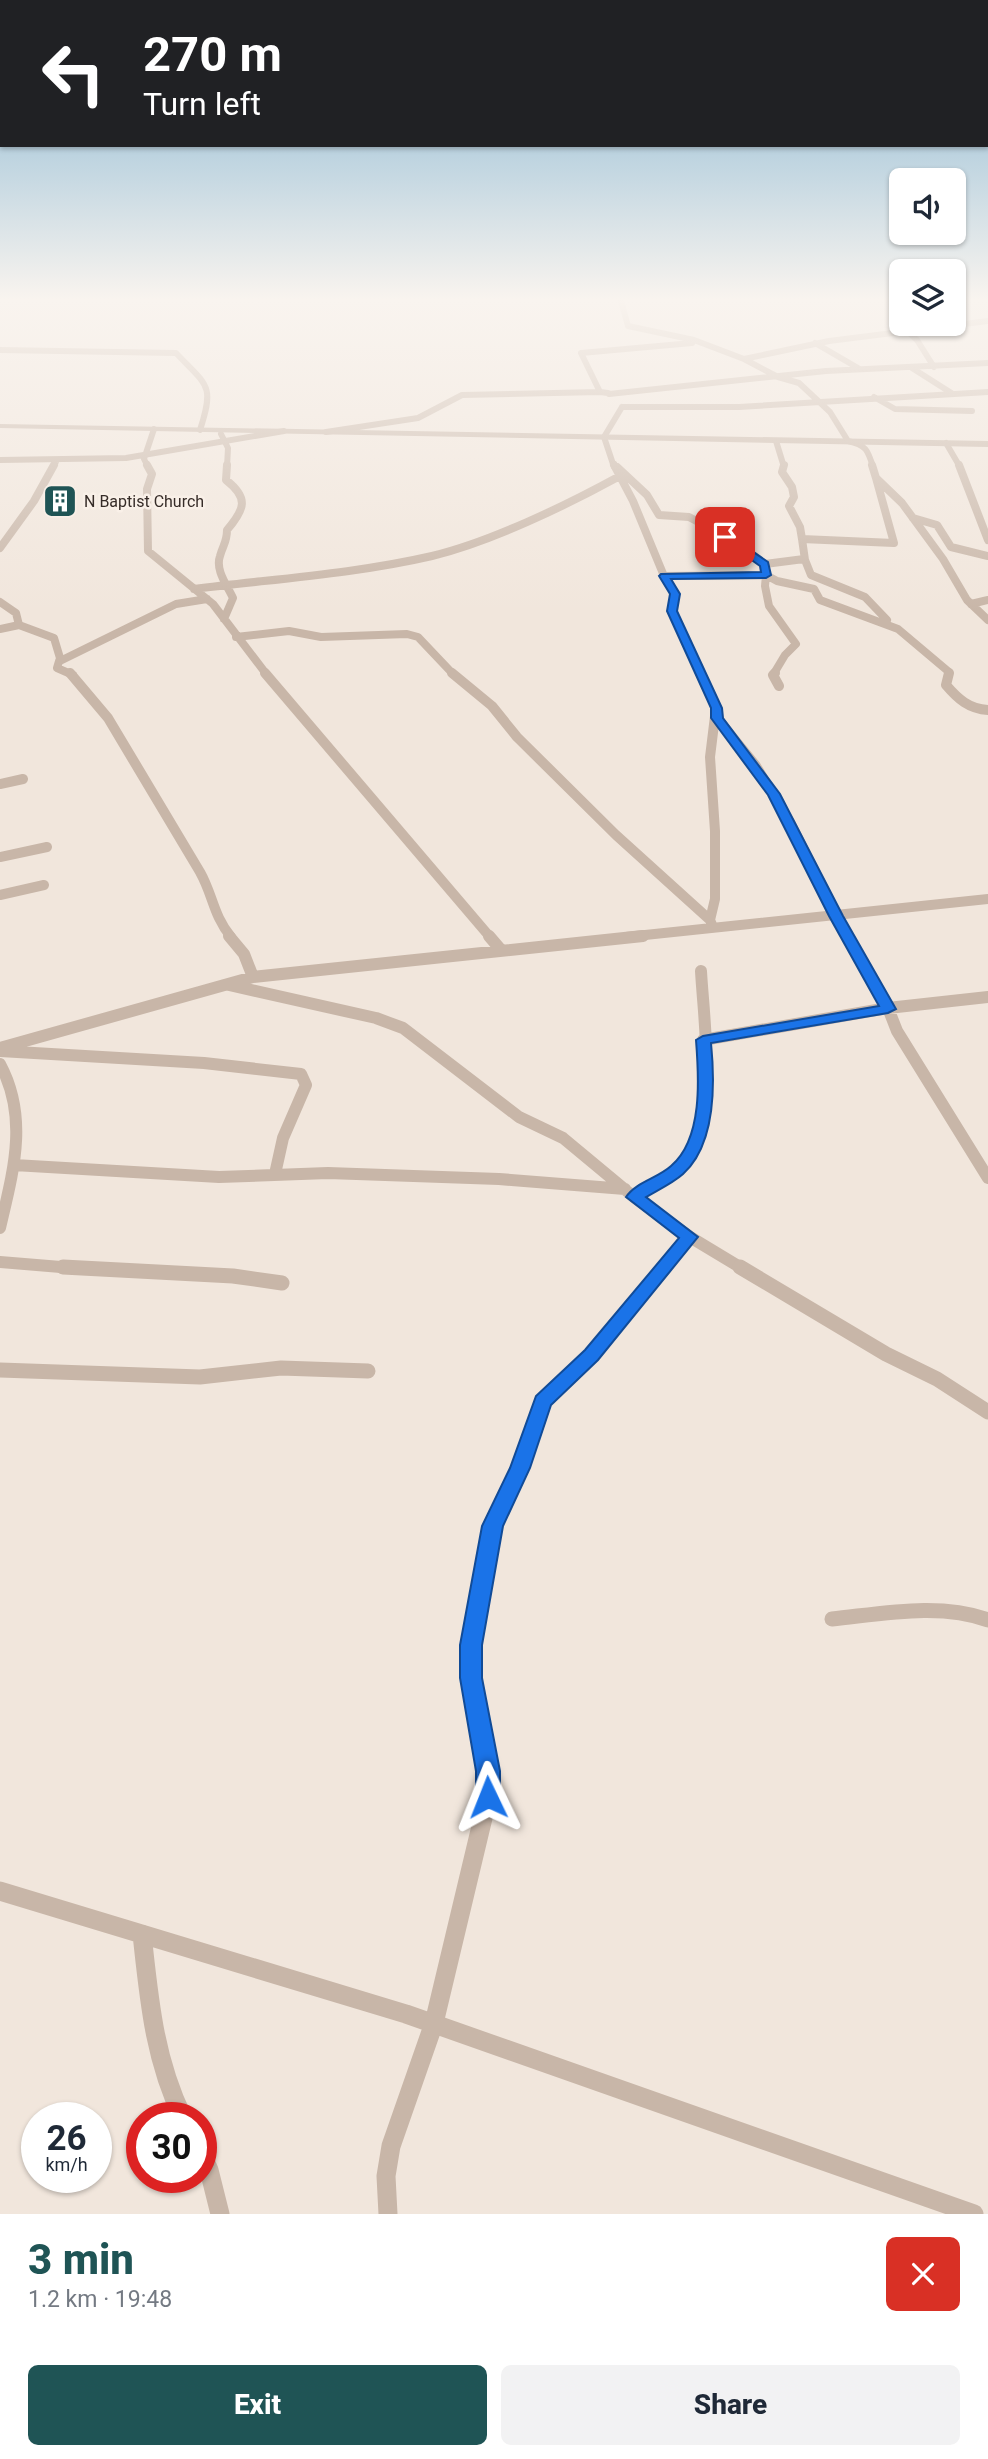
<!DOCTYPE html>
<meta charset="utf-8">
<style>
:root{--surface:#fff;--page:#f2f2f3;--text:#1f2937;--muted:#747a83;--accent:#1f5455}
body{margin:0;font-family:Roboto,sans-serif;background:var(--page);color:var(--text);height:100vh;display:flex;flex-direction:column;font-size:26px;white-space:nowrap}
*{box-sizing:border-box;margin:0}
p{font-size:23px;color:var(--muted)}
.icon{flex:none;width:38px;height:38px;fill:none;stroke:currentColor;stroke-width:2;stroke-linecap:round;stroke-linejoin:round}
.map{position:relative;height:2214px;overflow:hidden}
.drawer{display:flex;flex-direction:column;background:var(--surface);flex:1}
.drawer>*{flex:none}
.banner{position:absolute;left:0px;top:0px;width:989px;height:147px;box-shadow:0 2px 5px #0004;background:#202124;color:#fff;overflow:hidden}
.controls{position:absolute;left:889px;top:168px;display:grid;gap:14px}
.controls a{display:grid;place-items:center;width:77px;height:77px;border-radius:10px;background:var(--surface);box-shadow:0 2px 5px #0004;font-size:35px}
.speed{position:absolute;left:21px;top:2102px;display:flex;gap:14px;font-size:35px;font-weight:700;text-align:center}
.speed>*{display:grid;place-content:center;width:91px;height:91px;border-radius:50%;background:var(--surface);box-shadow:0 2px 5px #0004;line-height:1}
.speed small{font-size:18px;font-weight:400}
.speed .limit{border:10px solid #d22;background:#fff;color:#111}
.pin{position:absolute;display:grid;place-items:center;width:60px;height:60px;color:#fff;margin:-30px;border-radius:14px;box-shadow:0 4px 10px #0006}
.me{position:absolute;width:77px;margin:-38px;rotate:358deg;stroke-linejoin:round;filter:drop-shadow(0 0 5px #0008)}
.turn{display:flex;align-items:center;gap:24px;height:147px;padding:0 28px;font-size:32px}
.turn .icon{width:91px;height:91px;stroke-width:2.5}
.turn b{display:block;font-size:49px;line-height:60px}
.round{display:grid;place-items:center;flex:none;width:74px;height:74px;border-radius:10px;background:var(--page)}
.overview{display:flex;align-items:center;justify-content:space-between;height:119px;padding:0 28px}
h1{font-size:42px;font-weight:800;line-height:52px;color:var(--accent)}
.action{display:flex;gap:14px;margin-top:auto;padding:14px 28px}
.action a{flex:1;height:80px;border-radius:10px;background:var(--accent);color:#fff;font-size:28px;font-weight:800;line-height:80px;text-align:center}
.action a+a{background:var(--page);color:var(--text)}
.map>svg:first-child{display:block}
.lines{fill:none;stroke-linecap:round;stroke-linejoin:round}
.minor-far5{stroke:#c8b6a8;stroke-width:6}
.minor-far4{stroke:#c8b6a8;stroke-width:8}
.minor-far3{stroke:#c8b6a8;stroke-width:10}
.minor-far2{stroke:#c8b6a8;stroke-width:12}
.minor-far1{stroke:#c8b6a8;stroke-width:15}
.minor{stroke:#c8b6a8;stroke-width:19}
.tertiary{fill:#c8b6a8;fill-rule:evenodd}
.route{fill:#1a73e8;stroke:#114b97;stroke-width:2}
.labels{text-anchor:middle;stroke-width:5;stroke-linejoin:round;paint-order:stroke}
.far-poi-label{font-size:16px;fill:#362c28;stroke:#f9f0e8;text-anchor:start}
</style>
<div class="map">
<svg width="988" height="2214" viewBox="0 0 988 2214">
<rect width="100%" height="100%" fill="#f1e6dc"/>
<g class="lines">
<path class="minor-far5" d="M621 301 628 326 694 340 744 359 778 377 799 383 830 412 848 441C866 445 868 450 873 467
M906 330 917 340 934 367
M815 343 858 368
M0 350 176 353C207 386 215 384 200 430
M744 359 829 341 988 321
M912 368 953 394
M608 393 600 392 581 353 692 343
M609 394 826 371 988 363
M874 397 895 409 972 411
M622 407H739L988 392
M326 432 418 418 462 395 600 392
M221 434 228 448 227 467
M776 441 784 467
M946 443 960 467
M0 460 126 458 284 431
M53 467 57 460
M148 467 144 459 154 429
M614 467 604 437 622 407"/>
<path class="minor-far4" d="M147 465 152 474 147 489 148 551 213 604 267 675
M614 465 633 501 664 576 675 594 672 611 701 675
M784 465 782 472 792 487 794 497 789 506 800 527 802 539 894 543 876 478
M872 465 876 478 902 503 943 559 967 600 988 620
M959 465 988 540
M617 467 647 495 659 515 689 517 736 542 765 564 766 575 777 581 814 589 820 600 898 629 949 672 948 675
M913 518 937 525 951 547 988 556
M802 539 805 560 811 575 865 597 887 620
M0 548 34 501 54 465
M765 564 804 559
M664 576 766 575 765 586 769 606 796 644 785 655 773 675
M194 589C273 579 354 574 432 556 490 542 565 506 618 477
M0 602 16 613 19 625 54 638 60 658 57 668 73 675
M971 604 988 600
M224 619 233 598C227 585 215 570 220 556 223 545 227 542 227 530 245 509 249 498 226 480L227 465
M0 629 19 625
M236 637 289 631 321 637 407 634 418 637 454 675
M60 661 176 604 207 599"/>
<path class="minor-far3" d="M70 673 108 718 200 872C213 895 213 915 231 937
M265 673 490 937
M452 673 492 706 517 737 616 835 710 920
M700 673 716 708 710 757 715 831V899L710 920 713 927
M775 673 773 675 779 686
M949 673 946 685C958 699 969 709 988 710
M717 718 756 766 790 822 848 937
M0 784 23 779
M0 857 47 847
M0 895 44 885
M626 937 988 899"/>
<path class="minor-far2" d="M229 936 244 954 253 977
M489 936 501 950
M847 936 888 1008 897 1031 988 1178
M229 985 376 1018 403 1028 519 1117 563 1138 634 1197 690 1237 743 1269
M703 1040 888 1008 988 997
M0 1048 253 977 643 936
M0 1051 204 1063 301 1074 306 1085 283 1138 275 1174
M0 1064C29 1118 13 1172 0 1228
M14 1165 219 1177 328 1173 499 1179 625 1189
M634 1197C649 1188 668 1180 680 1167 720 1122 704 1027 701 971
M0 1262 85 1269
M663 1269 690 1237"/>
<path class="minor-far1" d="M63 1267 233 1276 282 1283
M740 1267 886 1354 937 1379 988 1412
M0 1370 200 1377 281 1368 368 1371
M832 1619C881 1614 940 1602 988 1620
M473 1687 471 1645 474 1613 498 1511 520 1468 542 1402 591 1355 665 1267"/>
<path class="minor" d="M0 1891 406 2014 974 2214
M142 1934C149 1998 154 2059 183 2118
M201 2152 209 2170 220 2214
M388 2214 386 2176 391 2146 434 2023 488 1797V1771L472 1685"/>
<path class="tertiary" d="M0 424 988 441V447L0 428Z"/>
</g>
<linearGradient id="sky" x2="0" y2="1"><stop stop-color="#7db1d0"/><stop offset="0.49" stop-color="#f9f4ef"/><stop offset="1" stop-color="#f9f4ef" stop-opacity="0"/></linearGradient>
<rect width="988" height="611" fill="url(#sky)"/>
<path class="route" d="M722 535H729L768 562 771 575 766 578 671 579 680 594 677 611 722 708 723 718 780 794 843 916 896 1009 888 1013 711 1043C715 1083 716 1144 683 1174 673 1183 658 1190 646 1197L698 1237 598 1360 551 1405 530 1468 503 1526 482 1645V1678L500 1771V1797L496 1805 488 1808 480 1805 476 1797V1771L460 1678V1645L482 1526 510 1468 536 1396 585 1350 679 1238 626 1197C636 1182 658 1178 671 1166 703 1139 699 1078 696 1040L703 1036 879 1006 829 916 768 795 711 718V708L667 611 670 594 659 576 661 574 761 572 760 566 722 539Z"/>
<defs>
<g id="building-square" transform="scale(1.75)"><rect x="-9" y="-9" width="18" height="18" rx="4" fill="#1f5455" stroke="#f9f0e8"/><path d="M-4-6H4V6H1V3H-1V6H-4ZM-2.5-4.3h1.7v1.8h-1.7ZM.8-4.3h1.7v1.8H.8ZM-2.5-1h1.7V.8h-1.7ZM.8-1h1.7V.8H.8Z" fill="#fff"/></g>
</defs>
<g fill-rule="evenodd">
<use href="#building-square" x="60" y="501"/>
</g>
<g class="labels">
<g class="far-poi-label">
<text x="84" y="507">N Baptist Church</text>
</g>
</g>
</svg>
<div class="controls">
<a><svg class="icon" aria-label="sound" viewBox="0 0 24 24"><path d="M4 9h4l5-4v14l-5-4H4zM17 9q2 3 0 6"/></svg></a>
<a><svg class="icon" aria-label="layers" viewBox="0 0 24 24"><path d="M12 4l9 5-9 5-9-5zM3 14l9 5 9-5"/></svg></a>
</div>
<div class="speed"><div>26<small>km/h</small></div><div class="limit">30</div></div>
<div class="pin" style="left:725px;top:537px;background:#d93025"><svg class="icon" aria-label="arrive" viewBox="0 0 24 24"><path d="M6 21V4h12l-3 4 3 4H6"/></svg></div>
<svg class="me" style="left:488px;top:1797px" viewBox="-20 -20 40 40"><path d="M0-17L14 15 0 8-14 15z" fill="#1a73e8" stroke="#fff" stroke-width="4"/></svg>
<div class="banner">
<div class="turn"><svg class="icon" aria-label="left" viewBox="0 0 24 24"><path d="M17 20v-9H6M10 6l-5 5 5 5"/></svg><div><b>270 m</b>Turn left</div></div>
</div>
</div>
<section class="drawer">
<div class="overview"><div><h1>3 min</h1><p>1.2 km · 19:48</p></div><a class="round" style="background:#d93025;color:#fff"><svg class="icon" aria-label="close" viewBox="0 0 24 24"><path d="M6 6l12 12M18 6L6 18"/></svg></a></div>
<div class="action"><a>Exit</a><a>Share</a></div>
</section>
